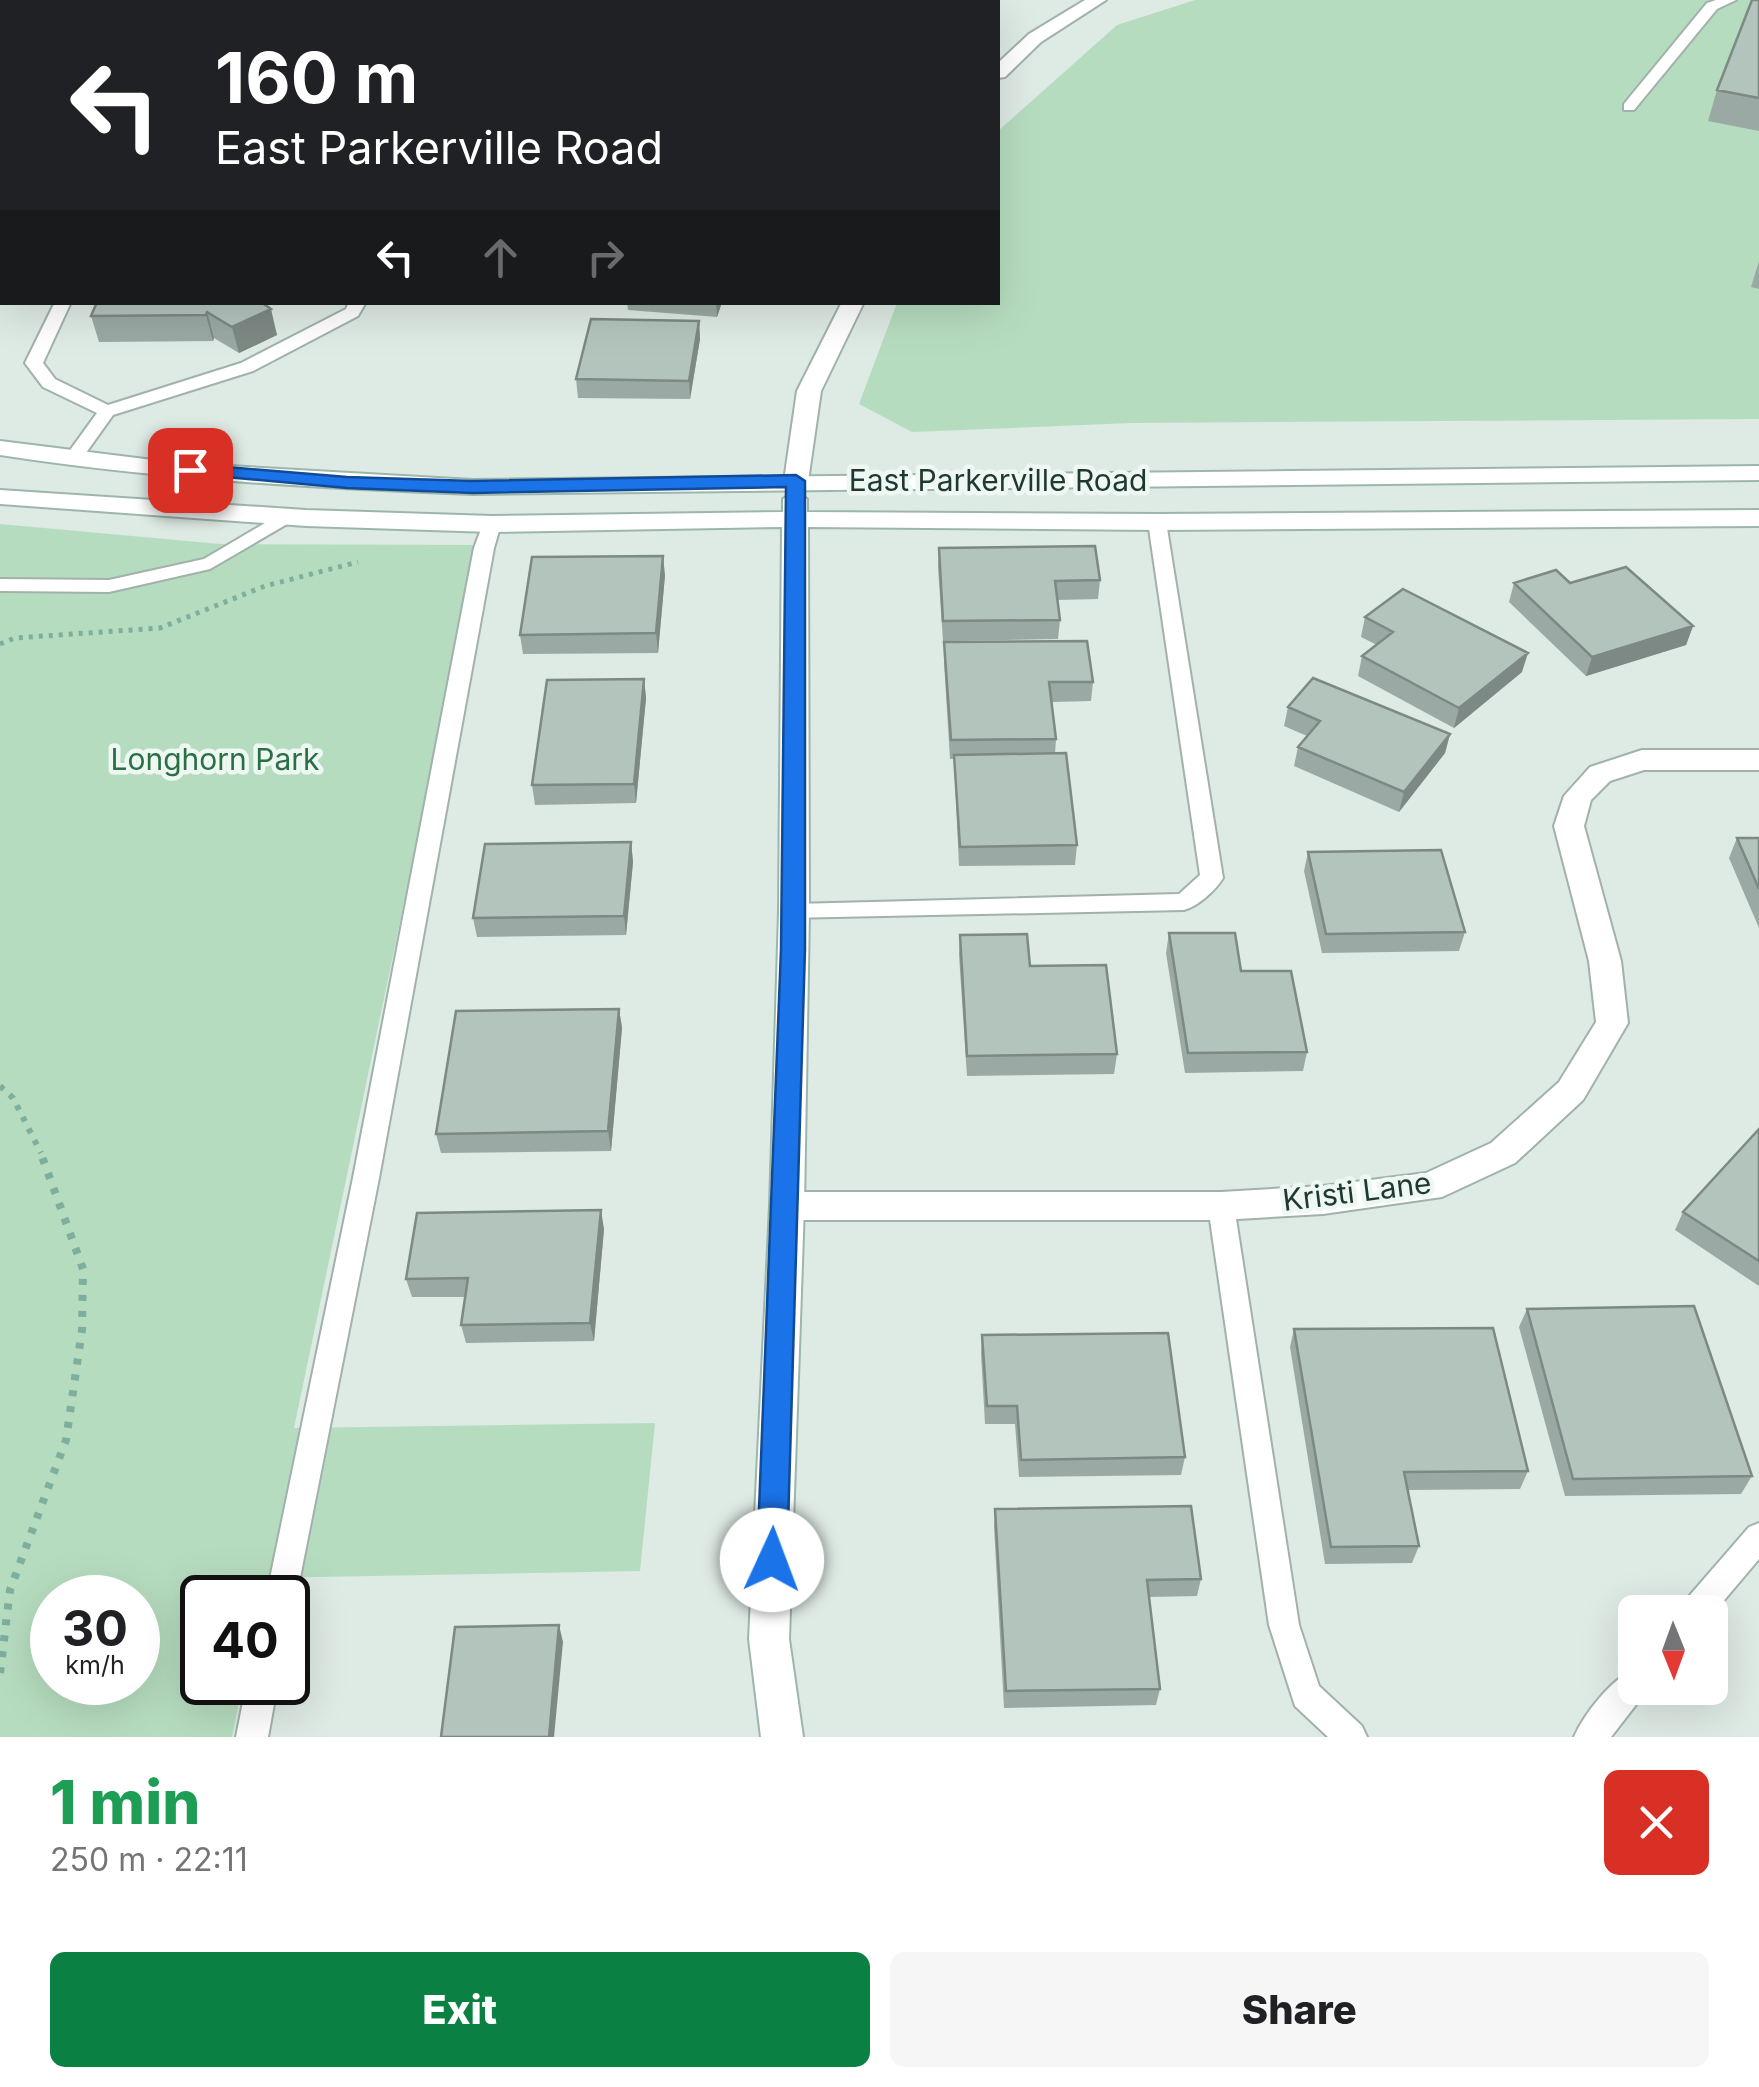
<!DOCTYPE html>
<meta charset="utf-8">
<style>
:root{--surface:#fff;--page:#f6f6f6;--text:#202124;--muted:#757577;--accent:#0b8043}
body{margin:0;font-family:Inter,sans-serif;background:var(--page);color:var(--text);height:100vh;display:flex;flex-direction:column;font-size:38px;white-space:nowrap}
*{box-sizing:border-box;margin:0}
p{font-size:32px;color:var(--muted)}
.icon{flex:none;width:55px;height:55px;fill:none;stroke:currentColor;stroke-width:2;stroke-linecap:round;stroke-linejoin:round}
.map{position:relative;height:1737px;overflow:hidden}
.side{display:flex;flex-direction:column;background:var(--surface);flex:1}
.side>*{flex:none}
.top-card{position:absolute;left:0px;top:0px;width:1000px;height:305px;box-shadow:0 10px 40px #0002;background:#202124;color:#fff;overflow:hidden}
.needle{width:65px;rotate:179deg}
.buttons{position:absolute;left:1618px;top:1595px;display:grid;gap:20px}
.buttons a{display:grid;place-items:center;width:110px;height:110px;border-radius:15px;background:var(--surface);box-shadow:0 10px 40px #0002;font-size:50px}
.speed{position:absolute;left:30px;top:1575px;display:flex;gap:20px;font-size:50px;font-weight:700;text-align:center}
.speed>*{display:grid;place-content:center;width:130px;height:130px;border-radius:50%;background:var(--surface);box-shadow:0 10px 40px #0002;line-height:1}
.speed small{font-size:25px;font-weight:400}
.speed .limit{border:5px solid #111;border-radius:15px;background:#fff;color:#111}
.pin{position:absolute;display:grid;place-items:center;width:85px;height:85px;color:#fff;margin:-42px;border-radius:20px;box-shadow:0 5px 15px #0006}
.me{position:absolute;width:110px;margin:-55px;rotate:2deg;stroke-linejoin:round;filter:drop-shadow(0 0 8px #0008)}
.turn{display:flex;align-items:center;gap:35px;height:210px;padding:0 50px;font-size:45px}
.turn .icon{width:130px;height:130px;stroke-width:2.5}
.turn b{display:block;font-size:70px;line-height:85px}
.lanes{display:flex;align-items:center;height:95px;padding:0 50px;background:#0003;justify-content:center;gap:50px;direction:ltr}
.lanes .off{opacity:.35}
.round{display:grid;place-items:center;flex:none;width:105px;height:105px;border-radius:15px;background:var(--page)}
.headline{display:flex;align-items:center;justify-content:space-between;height:170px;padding:0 50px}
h1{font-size:60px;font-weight:800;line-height:75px;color:#1e9e55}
.cta{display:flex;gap:20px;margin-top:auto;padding:20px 50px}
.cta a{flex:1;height:115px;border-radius:15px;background:var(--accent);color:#fff;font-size:40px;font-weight:800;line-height:115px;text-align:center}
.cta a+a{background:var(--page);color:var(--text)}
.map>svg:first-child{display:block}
.green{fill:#b6dcbf;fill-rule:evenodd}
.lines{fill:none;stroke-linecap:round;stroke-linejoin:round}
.lane-casing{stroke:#a1b1ab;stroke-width:4}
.street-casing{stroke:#a1b1ab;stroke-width:4}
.secondary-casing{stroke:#9db6ac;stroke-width:4}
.path-far2{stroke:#7eae9e;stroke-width:5;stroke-dasharray:4 6;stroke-linecap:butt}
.path-far1{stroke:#7eae9e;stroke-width:6;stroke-dasharray:5 8;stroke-linecap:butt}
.path{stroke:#7eae9e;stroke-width:8;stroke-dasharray:6 10;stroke-linecap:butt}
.lane{fill:#fff;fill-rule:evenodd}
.street{fill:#fff;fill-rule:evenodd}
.secondary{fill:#fff;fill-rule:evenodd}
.wall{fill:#9aa9a3}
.shaded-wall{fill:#7d8984}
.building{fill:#b3c4bd;stroke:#7d8984;stroke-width:2.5}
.route{fill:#1a73e8;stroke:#114b97;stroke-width:2.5}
.labels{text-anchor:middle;stroke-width:9;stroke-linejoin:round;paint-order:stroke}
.street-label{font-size:30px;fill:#1f3932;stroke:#eef7f2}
.park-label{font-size:30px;fill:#297044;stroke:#eef7f2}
</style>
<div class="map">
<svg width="1759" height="1737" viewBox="0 0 1759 1737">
<rect width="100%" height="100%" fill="#deeae4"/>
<path class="green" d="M1195 0H1759V419L1131 423 912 432 859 404 897 303 998 302V131L1117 25Z
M0 524 220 544 479 545 294 1428 655 1423 640 1571 264 1578 260 1597 202 1598V1682L243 1683 232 1737H0ZM52 1598H138V1682H52Z"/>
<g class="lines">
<g class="lane-casing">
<path id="lane" d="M1716 0H1736L1717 9 1634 110H1624V104L1707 3Z
M55 302H71L43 363 55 379 108 405 241 363 346 309 349 302H366L358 316 253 371 113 415 78 464 72 465 63 460 97 413 43 387 25 363Z
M287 510 294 512V520L210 569 109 592 0 591V579L109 580 204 559Z
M1157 516 1166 522 1223 878C1215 891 1198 906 1184 910L786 918 783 912 794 904 1179 894 1200 875 1148 522Z
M492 518 501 524 494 548 379 1178 296 1598 288 1610V1598H266L353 1178 474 548 483 524Z
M1221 1195 1230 1198 1234 1206 1299 1625 1319 1686 1362 1726 1367 1737H1328L1295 1706 1269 1625 1208 1206 1212 1198Z
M1759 1523V1559L1710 1617V1612H1680L1684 1602 1749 1527Z
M1635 1669V1688H1649L1611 1737H1574C1584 1714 1612 1678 1635 1669Z
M247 1682H278L268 1737H236Z"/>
</g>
<g class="street-casing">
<path id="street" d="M1085 0H1106L1041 42 1005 77 998 78V63L1029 34Z
M842 302H864L821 391 808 481 805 486H787L784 481 797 391Z
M1642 750H1759V770H1644L1610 781 1591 800 1584 826 1621 961 1628 1023 1583 1100 1515 1163 1442 1197 1323 1214 1221 1220H787L775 1216 770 1206 775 1196 787 1192H1221L1323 1186 1426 1173 1491 1143 1559 1082 1596 1022 1589 961 1554 826 1564 796 1590 767Z"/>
</g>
<g class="secondary-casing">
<path id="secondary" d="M0 441 177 463 473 480 1759 466V480L473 494C314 488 157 479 0 455Z
M0 490 306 510 492 516 783 512V499L795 492 807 499V512L1157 514 1759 510V526L1157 530 808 527 809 912 804 1206 789 1639 803 1737H761L749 1639 770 1206 779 912 782 527 492 532 306 526 0 504Z"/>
</g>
<path class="path-far2" d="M0 644 15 638 160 628 265 586 358 562"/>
<path class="path-far1" d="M0 1086 13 1098 41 1153"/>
<path class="path" d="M0 1673 10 1590 66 1440 82 1330 83 1269 40 1151"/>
<use href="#lane" class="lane"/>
<use href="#street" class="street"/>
<use href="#secondary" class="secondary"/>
</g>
<path class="wall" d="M1759 0V131L1708 121 1717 90Z
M1759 261V289L1751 287Z
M627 302H722L717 317 628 310Z
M264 304 277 335 239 353 214 338 213 341 99 342 91 316Z
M699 321 700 339 690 399 578 398 576 379Z
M939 548 1100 580 1098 599 1057 600 1060 620 1058 639 943 641 938 567Z
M665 575 658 653 523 654 520 635Z
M1514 583H1570L1693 626 1686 645 1586 676 1509 602Z
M1365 617 1522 672 1454 728 1358 676 1362 656 1377 645 1361 637Z
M944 642 1093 682 1091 701 1052 702 1056 739 1055 754 1077 845 1075 865 959 866 954 759H950L944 662Z
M644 679 646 698 636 803 535 805 532 785Z
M1288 707 1450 734 1445 753 1399 812 1294 766 1298 747 1307 736 1284 726Z
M1737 838H1759V928L1729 858Z
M631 842 633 862 626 935 477 937 473 918Z
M1308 852 1465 932 1459 951 1322 953 1304 871Z
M1169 933 1241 971 1307 1052 1303 1071 1185 1073 1166 953Z
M960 935 1030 966 1117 1054 1114 1074 967 1076 959 955Z
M619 1009 622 1028 611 1151 441 1153 436 1134Z
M1759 1129V1286L1675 1230 1683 1212Z
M604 1229 594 1341 466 1343 461 1325 465 1297H412L406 1279Z
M1527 1309 1752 1476 1741 1494 1565 1496 1519 1327Z
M1294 1329 1528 1471 1520 1489 1408 1490 1419 1546 1412 1563 1325 1564 1290 1347Z
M982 1335 1185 1457 1181 1475 1019 1477 1015 1424H985L981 1354Z
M995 1509 1201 1579 1197 1596 1149 1597 1160 1689 1156 1705 1004 1708 994 1527Z"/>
<path class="shaded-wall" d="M965 0H977V2H960Z
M254 302H264L260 314 271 309 277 335 239 353 232 327Z
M716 302H722L717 317Z
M207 312 214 338 213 341 206 315Z
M699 321 700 339 690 399 689 381Z
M663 556 665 575 658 653 656 633Z
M1693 626 1686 645 1586 676 1592 657Z
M1528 653 1522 672 1454 728 1459 708Z
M644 679 646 698 636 803 634 784Z
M1450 734 1445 753 1399 812 1404 792Z
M631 842 633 862 626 935 624 916Z
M619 1009 622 1028 611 1151 608 1131Z
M601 1210 604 1229 594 1341 590 1323Z
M559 1625 563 1642 554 1737H549Z"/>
<path class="building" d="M864 0H965L960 2H860Z
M1752 0H1759V98L1717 90Z
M97 302H261L271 309 232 327 207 312 206 315 91 316Z
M591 319 699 321 689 381 576 379Z
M1095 546 1100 580 1055 581 1060 620 943 621 939 548Z
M663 556 656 633 520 635 532 557Z
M1626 567 1693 626 1592 657 1514 583 1556 570 1570 583Z
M1403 589 1528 653 1459 708 1362 656 1393 632 1365 617Z
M1087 641 1093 682H1049L1056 739 951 740 944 642Z
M1313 678 1450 734 1404 792 1298 747 1320 721 1288 707Z
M644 679 634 784 532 785 547 680Z
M1066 753 1077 845 960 847 954 755Z
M1737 838H1759V889Z
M631 842 624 916 473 918 485 844Z
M1441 850 1465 932 1326 934 1308 852Z
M1169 933H1235L1241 971H1291L1307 1052 1188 1053Z
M1027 934 1030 966 1106 965 1117 1054 967 1056 960 935Z
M619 1009 608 1131 436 1134 456 1011Z
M1759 1129V1261L1683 1212Z
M601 1210 590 1323 461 1325 468 1278 406 1279 417 1213Z
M1694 1306 1752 1476 1573 1479 1527 1309Z
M1493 1328 1528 1471 1404 1472 1419 1546 1331 1547 1294 1329Z
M1168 1333 1185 1457 1021 1460 1017 1406H987L982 1335Z
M1191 1506 1201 1579 1147 1580 1160 1689 1006 1691 995 1509Z
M559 1625 549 1737H441L455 1627Z"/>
<path class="route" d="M190 464 347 477 473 481 796 475 805 481V949L787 1560 783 1570 772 1574 762 1570 757 1560 781 949 786 487 473 493 347 488 183 473V466Z"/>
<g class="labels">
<g class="street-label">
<text x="998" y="491">East Parkerville Road</text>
<text transform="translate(1357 1192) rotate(-7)" y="10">Kristi Lane</text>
</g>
<g class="park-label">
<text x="215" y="770">Longhorn Park</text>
</g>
</g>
</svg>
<div class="buttons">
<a><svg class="needle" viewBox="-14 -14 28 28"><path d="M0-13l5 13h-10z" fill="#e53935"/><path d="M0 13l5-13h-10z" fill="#757577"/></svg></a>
</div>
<div class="speed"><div>30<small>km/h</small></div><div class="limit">40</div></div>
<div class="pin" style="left:190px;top:470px;background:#d93025"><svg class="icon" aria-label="arrive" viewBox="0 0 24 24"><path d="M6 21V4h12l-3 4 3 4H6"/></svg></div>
<svg class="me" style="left:772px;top:1560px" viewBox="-20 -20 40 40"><circle r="19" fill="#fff"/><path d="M0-13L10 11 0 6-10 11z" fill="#1a73e8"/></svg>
<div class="top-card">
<div class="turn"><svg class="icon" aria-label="left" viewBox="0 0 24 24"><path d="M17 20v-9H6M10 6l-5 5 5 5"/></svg><div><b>160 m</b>East Parkerville Road</div></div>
<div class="lanes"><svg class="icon" aria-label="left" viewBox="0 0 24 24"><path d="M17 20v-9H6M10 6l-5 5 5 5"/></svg><svg class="icon off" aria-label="ahead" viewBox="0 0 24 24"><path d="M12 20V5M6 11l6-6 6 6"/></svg><svg class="icon off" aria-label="right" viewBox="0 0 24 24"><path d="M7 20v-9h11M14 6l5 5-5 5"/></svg></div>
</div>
</div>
<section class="side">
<div class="headline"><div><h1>1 min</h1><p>250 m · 22:11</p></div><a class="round" style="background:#d93025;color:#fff"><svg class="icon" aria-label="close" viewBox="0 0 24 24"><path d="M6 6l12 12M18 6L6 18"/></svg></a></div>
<div class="cta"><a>Exit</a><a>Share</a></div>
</section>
